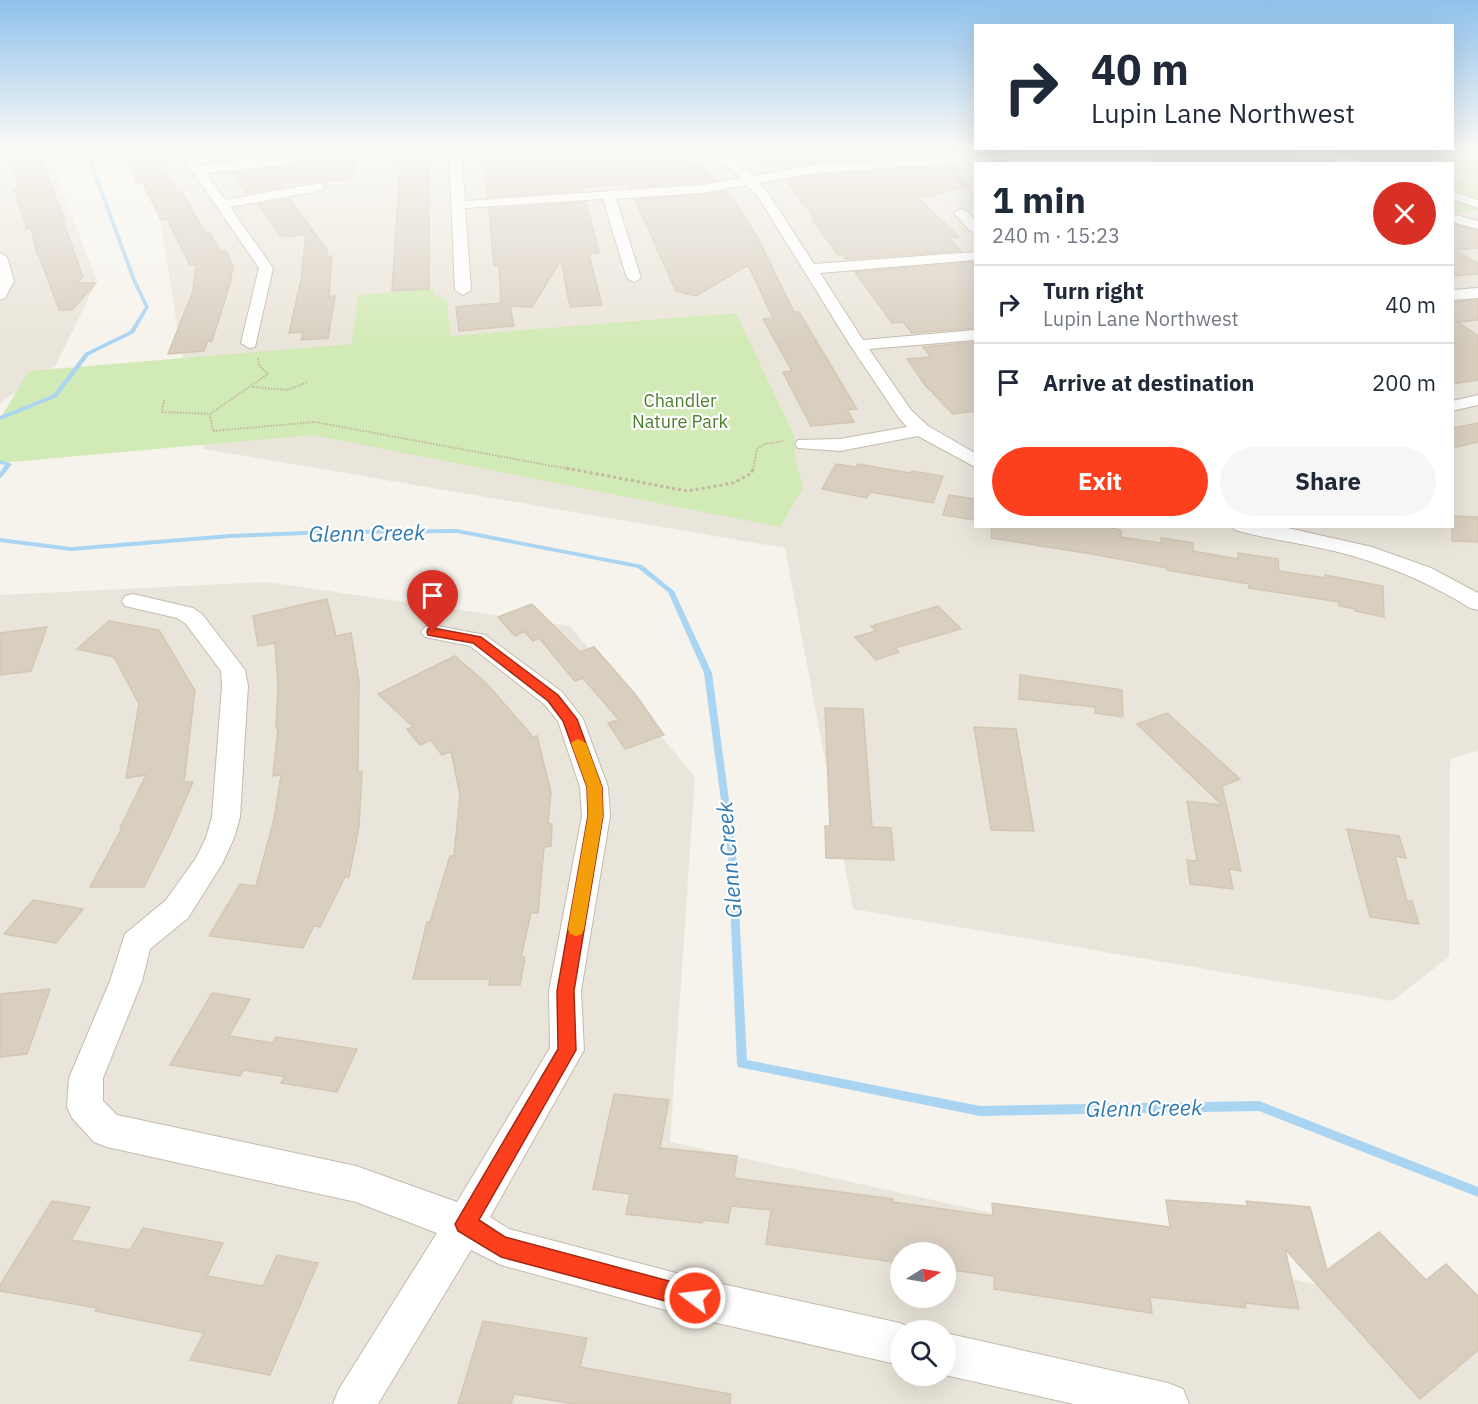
<!DOCTYPE html>
<meta charset="utf-8">
<style>
:root{--surface:#fff;--page:#f6f6f7;--text:#1f2937;--muted:#747a83;--line:#e0e1e3;--accent:#fc3f1d}
body{margin:0;font-family:"IBM Plex Sans",sans-serif;background:var(--page);color:var(--text);height:100vh;display:flex;flex-direction:column;font-size:22px;white-space:nowrap}
*{box-sizing:border-box;margin:0}
p{font-size:20px;color:var(--muted)}
.icon{flex:none;width:33px;height:33px;fill:none;stroke:currentColor;stroke-width:2;stroke-linecap:round;stroke-linejoin:round}
.map{position:relative;flex:1;overflow:hidden}
.side{position:absolute;left:974px;top:162px;width:480px;height:366px;display:flex;flex-direction:column;background:var(--surface);border-radius:0px;box-shadow:0 6px 24px #0002}
.side>*{flex:none}
.banner{position:absolute;left:974px;top:24px;width:480px;height:126px;border-radius:0px;box-shadow:0 6px 24px #0002;background:#fff;color:var(--text);overflow:hidden}
.needle{width:39px;rotate:79deg}
.controls{position:absolute;left:890px;top:1242px;display:grid;gap:12px}
.controls a{display:grid;place-items:center;width:66px;height:66px;border-radius:50%;background:var(--surface);box-shadow:0 6px 24px #0002;font-size:30px}
.pin{position:absolute;display:grid;place-items:center;width:51px;height:51px;color:#fff;margin:-62px -26px;border-radius:50% 50% 50% 0;rotate:-45deg;box-shadow:0 0 6px #0007}
.pin .icon{rotate:45deg}
.me{position:absolute;width:66px;margin:-33px;rotate:285deg;stroke-linejoin:round;filter:drop-shadow(0 0 4px #0008)}
.turn{display:flex;align-items:center;gap:21px;height:126px;padding:0 18px;font-size:27px}
.turn .icon{width:78px;height:78px;stroke-width:2.5}
.turn b{display:block;font-size:42px;line-height:51px}
.round{display:grid;place-items:center;flex:none;width:63px;height:63px;border-radius:32px;background:var(--page)}
.summary{display:flex;align-items:center;justify-content:space-between;height:102px;padding:0 18px}
h1{font-size:36px;font-weight:800;line-height:45px}
.primary-button{display:flex;gap:12px;margin-top:auto;padding:12px 18px}
.primary-button a{flex:1;height:69px;border-radius:36px;background:var(--accent);color:#fff;font-size:24px;font-weight:800;line-height:69px;text-align:center}
.primary-button a+a{background:var(--page);color:var(--text)}
ul{padding:0;list-style:none}
li{display:flex;align-items:center;gap:18px;height:78px;padding:0 18px;border-top:2px solid var(--line)}
li div{flex:1}
li b{display:block;font-size:22px}
li em{font-style:normal}
.map>svg:first-child{display:block}
.residential{fill:#eae5da;fill-rule:evenodd}
.green{fill:#d2eab5}
.lines{fill:none;stroke-linecap:round;stroke-linejoin:round}
.stream{fill:#a9d4f2;fill-rule:evenodd}
.building{fill:#d8cfc1;stroke:#d3c7b4;stroke-width:1.5}
.minor-casing{stroke:#c2bbae;stroke-width:2}
.path-far1{stroke:#c4b79f;stroke-width:2;stroke-dasharray:1.5 1.5;stroke-linecap:butt}
.path{stroke:#c4b79f;stroke-width:3;stroke-dasharray:3 3;stroke-linecap:butt}
.minor{fill:#fff;fill-rule:evenodd}
.route{fill:#fc3f1d;stroke:#a42913;stroke-width:1.5}
.slow{fill:#f59e0b}
.labels{text-anchor:middle;stroke-width:4.5;stroke-linejoin:round;paint-order:stroke}
.far-park-label{font-size:18px;fill:#4a7f2a;stroke:#fff}
.water-label{font-size:22px;font-style:italic;fill:#2e7ab2;stroke:#fff}
</style>
<div class="map">
<svg width="1478" height="1404" viewBox="0 0 1478 1404">
<rect width="100%" height="100%" fill="#f6f3ec"/>
<path class="residential" d="M0 147H46L97 281 56 365 0 403Z
M131 147 1478 148V751L1450 759 1449 957 1392 1001 853 909 785 548 204 449 180 345 158 204ZM975 164H1452V526H975Z
M266 582 570 626 695 777 670 1142 1478 1320V1404H0V595ZM900 1252H945V1298H900ZM900 1330H945V1376H900Z"/>
<path class="green" d="M1452 147H1467L1478 152V211L1452 213V164H1158L1138 150Z
M433 289 435 295 447 299 450 336 736 313 798 444 794 452 803 488 780 527 313 435 0 463V419L29 371 352 344 358 295Z"/>
<g class="lines">
<path class="stream" d="M83 147H87L136 280 149 307 134 333 89 355 57 397 0 420V416L53 395 85 353 130 331 145 307 132 280Z
M0 460 12 464 2 477 0 478V472L5 465 0 464Z
M457 529 642 565 674 591 712 673 736 853 747 1060 980 1106 1259 1101 1478 1187V1197L1259 1111 980 1116 738 1067 737 1064 728 853 704 673 668 592 638 568 457 533 331 534 230 538 71 551 0 542V538L71 547 230 534 331 530Z"/>
</g>
<path class="building" d="M123 147H151L177 191H181L206 233 209 232 221 252 226 251 233 266 230 284 212 341H208L204 351 168 354 193 291 196 264 190 265 167 219 161 220 142 182 137 183Z
M216 147H359L355 171H352L351 180 280 183 282 187 247 194 232 173 291 166 299 159 279 154 224 160Z
M396 147H426V153H429V289L392 291 400 167H393Z
M837 147H935L942 154 815 163 777 169 758 155 839 151Z
M671 150 695 167H702L715 180 630 188 628 184 582 187 583 191 488 197 484 163 640 154Z
M40 158 65 220 63 221 83 277 77 283H96L72 310H59L39 255H37L31 228 27 229 14 189 19 188 11 162Z
M955 165 962 172 956 173 970 186 927 197 916 196 959 237 949 238 961 251 846 259 842 254 838 255 812 219H815L786 180 815 175Z
M725 191 732 198 759 240 794 312H799L857 409 847 410 854 422 811 426 783 372 792 371 763 319 773 318 748 265 696 296 676 291 635 200Z
M290 199 327 250V257L332 256 329 297 335 296 328 338 301 340 303 332 289 333 301 280 306 234 287 237 285 235 280 236 258 204Z
M586 202 599 253H590V259L602 305 570 307 561 260 532 307 510 306 514 326 459 331 456 307 501 303 499 265 494 266 489 209Z
M1452 224 1478 231V248L1455 250 1478 263V274L1452 276Z
M973 262 975 264V328L912 333 903 322 892 323 855 272Z
M1478 300V320L1458 322 1478 336V380L1452 384V302Z
M975 342V411L953 414 925 385 907 359 931 357 923 347Z
M1478 423V442L1452 448V428Z
M836 464 856 467 858 464 911 473 912 471 943 476 933 503 870 492 867 498 822 489Z
M949 495 975 499V520L943 515Z
M1452 516 1478 517V542L1452 541Z
M992 526H1103L1121 530V537L1161 543V538L1193 543V551L1238 559V553L1278 559 1279 571 1325 578V575L1383 586 1384 617 1355 611V609L1339 606V602L1249 588V584L1167 570V568L1092 554 991 538Z
M327 599 336 636 351 633 359 681 358 772H362L359 827 349 877H345L320 927 314 926 303 948 209 936 240 884 256 886 274 819 281 775 273 776 278 727 276 728 278 685 275 643 258 646 253 616Z
M532 604 580 652 594 647 635 694 664 735 625 749 608 723 619 720 583 678 575 681 539 638 533 641 524 631 515 636 498 617Z
M938 606 961 629 895 648 899 652 876 660 855 637 876 631 871 626Z
M109 621 159 630 195 691 184 782H193L169 837 144 887H90L122 828H120L146 775 126 778 139 704 114 657 77 649Z
M47 627 31 671 0 675V633Z
M455 656 487 684 533 737 537 736 551 792 548 824H552L551 846 544 847 538 913H531L521 957H525L520 985H489L490 979H413L427 922H430L450 856H454L460 795 451 751 442 755 431 740 420 745 407 729 413 727 378 694Z
M1020 675 1122 690 1123 717 1095 713V707L1019 699Z
M825 708 863 709 872 827 891 828 894 860 826 858 825 826H830Z
M1167 713 1240 779 1222 786 1241 871 1229 869 1233 889 1190 884 1187 860 1197 861 1187 801 1222 805 1137 724Z
M974 727 1016 729 1034 831 991 830Z
M1347 829 1399 836 1406 858 1395 856 1407 901H1412L1419 924 1370 917Z
M33 900 83 909 56 943 4 934Z
M50 989 27 1054 0 1057V994Z
M212 993 250 999 229 1036 273 1043 276 1037 357 1049 337 1092 281 1083 285 1077 244 1070 240 1076 170 1065Z
M614 1094 669 1100 660 1148 737 1156 734 1178 893 1199V1202L993 1216 992 1203 1170 1227 1166 1200 1248 1206 1246 1201 1310 1207 1327 1270 1379 1232 1426 1280 1446 1264 1478 1296V1350L1420 1399 1285 1249 1299 1309 1245 1303 1246 1308 1150 1297 1152 1313 994 1289V1276L945 1269V1252H900V1263L766 1244 771 1210 731 1206 728 1223 703 1220 702 1223 626 1214 630 1194 593 1189Z
M52 1201 90 1207 71 1240 130 1250 143 1228 223 1243 207 1276 263 1286 277 1255 318 1263 270 1375 190 1360 204 1333 95 1311 97 1308 0 1291V1285Z
M483 1321 587 1338 580 1367 731 1394 730 1404H574L514 1394 511 1404H458Z"/>
<g class="lines">
<g class="minor-casing">
<path id="minor" d="M176 147H188L201 166C219 164 285 150 297 160L291 164 206 173 225 200 319 183 325 187 319 191 230 207 273 268 255 347 249 348 241 343 259 268Z
M449 147H461V152L536 147H606L600 151 462 159 465 201 701 185 741 178 734 171 698 147H713L742 165 753 176 815 165 1062 149 1064 152 1058 156 815 173 759 183 768 193 814 264 975 252V260L820 273 863 340 975 330V340L869 349 911 410 928 426 975 453V467L918 436 840 451 798 448 795 444 798 440 840 439 907 427 899 418 850 345 757 195 747 185 701 193 616 199 641 278 634 282 627 278 603 199 465 208 471 290 463 295 455 290Z
M1301 148H1319L1373 164H1350L1310 153 1302 158 1296 154Z
M1452 191 1478 200V208L1452 199Z
M961 209 966 210 975 220V232L970 231 954 213Z
M1452 214 1478 221V229L1452 222Z
M0 253 7 257 14 281 5 298 0 300Z
M1478 288V298L1452 300V290Z
M1478 395V405L1452 411V401Z
M1232 526H1279L1372 547 1431 568 1478 593V610L1470 608C1427 581 1383 563 1334 551 1301 543 1267 539 1235 530Z
M133 594 193 608 202 614 245 670 248 686 240 817 234 838 222 864 188 918 150 949 142 981 103 1078V1101L117 1115 356 1166 457 1202 550 1048 549 991 582 816 580 787 558 721 544 704 470 646 425 637 421 632 425 627 433 625 485 635 562 692 583 719 608 787 610 816 581 991 584 1050 490 1217 509 1229 695 1278 900 1323 915 1330H900V1365L695 1318 501 1265 471 1250 378 1404H333L339 1389 437 1233 356 1202 107 1147 94 1142 72 1118 67 1107 69 1078 110 981 125 934 166 900 196 858 206 838 212 817 222 686 221 671 186 624 177 618 125 606 122 601 125 596Z
M945 1333 1168 1383 1183 1389 1189 1404H1074L945 1375Z"/>
</g>
<path class="path-far1" d="M258 358 259 365 268 374 210 414 213 431 315 422 574 470
M253 387 288 390 307 382
M164 400 162 412 210 414
M753 470 757 449 765 444 783 441"/>
<path class="path" d="M566 468 687 491 733 483 752 473 753 468"/>
<use href="#minor" class="minor"/>
</g>
<linearGradient id="sky" x2="0" y2="1"><stop stop-color="#8fc1ec"/><stop offset="0.43" stop-color="#fbfaf6"/><stop offset="1" stop-color="#fbfaf6" stop-opacity="0"/></linearGradient>
<rect width="1478" height="344" fill="url(#sky)"/>
<path class="route" d="M433 628 481 637 558 695 577 719 602 787 603 816 574 991 576 1050 479 1220 505 1237 695 1288 703 1291 706 1298 703 1306 695 1309 501 1257 458 1231 455 1224 558 1049 557 991 588 816 587 787 563 721 548 701 473 643 428 635 427 632 428 629Z"/>
<path class="slow" d="M578 739 586 743 602 787 603 816 584 929 582 934 576 936 570 934 568 929 588 816 587 787 571 743Z"/>
<g class="labels">
<g class="far-park-label">
<text x="680" y="407">Chandler<tspan x="680" dy="21">Nature Park</tspan></text>
</g>
<g class="water-label">
<text transform="translate(367 533) rotate(-1)" y="8">Glenn Creek</text>
<text transform="translate(729 860) rotate(-95)" y="8">Glenn Creek</text>
<text transform="translate(1144 1108) rotate(-1)" y="8">Glenn Creek</text>
</g>
</g>
</svg>
<div class="controls">
<a><svg class="needle" viewBox="-14 -14 28 28"><path d="M0-13l5 13h-10z" fill="#e53935"/><path d="M0 13l5-13h-10z" fill="#747a83"/></svg></a>
<a><svg class="icon" aria-label="search" viewBox="0 0 24 24"><circle cx="10" cy="10" r="6"/><path d="M15 15l6 6"/></svg></a>
</div>
<div class="pin" style="left:433px;top:632px;background:#d93025"><svg class="icon" aria-label="arrive" viewBox="0 0 24 24"><path d="M6 21V4h12l-3 4 3 4H6"/></svg></div>
<svg class="me" style="left:695px;top:1298px" viewBox="-20 -20 40 40"><circle r="17" fill="#fc3f1d" stroke="#fff" stroke-width="3"/><path d="M0-11L8 9 0 5-8 9z" fill="#fff"/></svg>
<div class="banner">
<div class="turn"><svg class="icon" aria-label="right" viewBox="0 0 24 24"><path d="M7 20v-9h11M14 6l5 5-5 5"/></svg><div><b>40 m</b>Lupin Lane Northwest</div></div>
</div>
<section class="side">
<div class="summary"><div><h1>1 min</h1><p>240 m · 15:23</p></div><a class="round" style="background:#d93025;color:#fff"><svg class="icon" aria-label="close" viewBox="0 0 24 24"><path d="M6 6l12 12M18 6L6 18"/></svg></a></div>
<ul>
<li><svg class="icon" aria-label="right" viewBox="0 0 24 24"><path d="M7 20v-9h11M14 6l5 5-5 5"/></svg><div><b>Turn right</b><p>Lupin Lane Northwest</p></div><em>40 m</em></li>
<li><svg class="icon" aria-label="arrive" viewBox="0 0 24 24"><path d="M6 21V4h12l-3 4 3 4H6"/></svg><div><b>Arrive at destination</b></div><em>200 m</em></li>
</ul>
<div class="primary-button"><a>Exit</a><a>Share</a></div>
</section>
</div>
